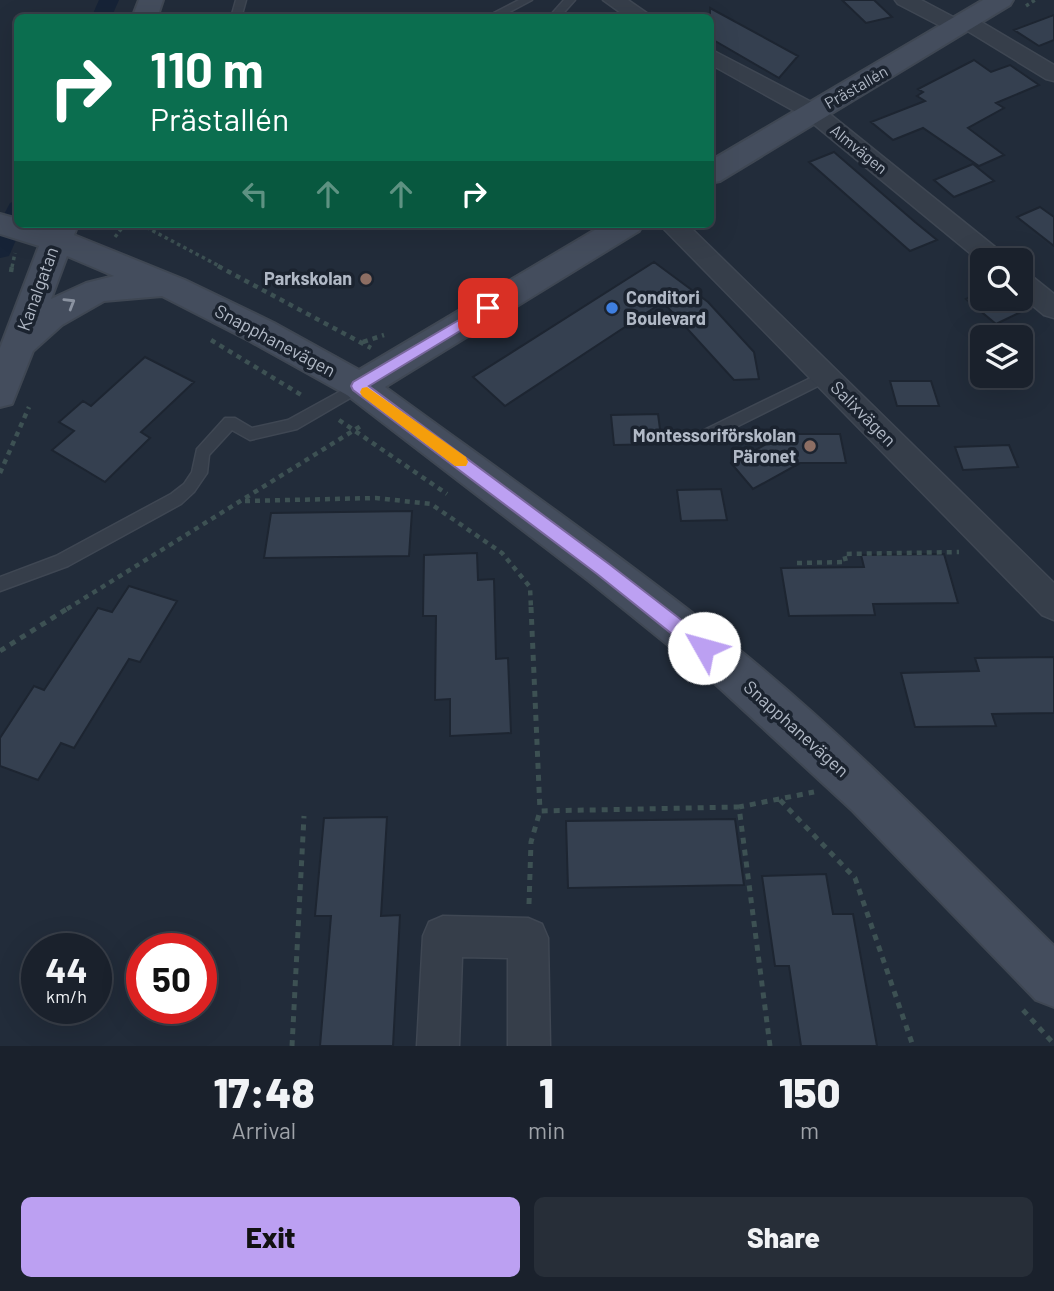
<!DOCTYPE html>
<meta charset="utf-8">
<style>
:root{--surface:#1a212c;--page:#272e38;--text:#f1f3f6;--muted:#9fa3a9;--line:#383e48;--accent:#bca0f2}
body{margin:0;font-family:Barlow,sans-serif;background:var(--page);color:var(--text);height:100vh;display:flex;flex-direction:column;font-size:26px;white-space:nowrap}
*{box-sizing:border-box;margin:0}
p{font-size:23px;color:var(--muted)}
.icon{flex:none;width:38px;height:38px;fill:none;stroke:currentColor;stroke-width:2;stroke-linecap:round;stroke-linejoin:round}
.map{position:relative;height:1046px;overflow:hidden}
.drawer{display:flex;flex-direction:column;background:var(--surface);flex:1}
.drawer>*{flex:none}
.top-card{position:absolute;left:14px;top:14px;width:700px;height:214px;border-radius:10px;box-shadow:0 7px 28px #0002,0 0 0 2px var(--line);background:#0b6e4f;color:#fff;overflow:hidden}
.tools{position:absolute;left:970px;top:248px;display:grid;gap:14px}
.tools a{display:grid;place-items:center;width:63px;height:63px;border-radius:10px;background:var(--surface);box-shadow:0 7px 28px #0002,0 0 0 2px var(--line);font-size:35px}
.speed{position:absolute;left:21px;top:933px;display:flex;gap:14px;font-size:35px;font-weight:700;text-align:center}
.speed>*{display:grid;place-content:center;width:91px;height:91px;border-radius:50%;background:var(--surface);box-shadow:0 7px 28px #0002,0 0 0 2px var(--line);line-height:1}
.speed small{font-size:18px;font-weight:400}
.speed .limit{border:10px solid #d22;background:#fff;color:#111}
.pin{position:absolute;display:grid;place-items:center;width:60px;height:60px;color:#fff;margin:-30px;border-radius:14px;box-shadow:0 4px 10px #0006}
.me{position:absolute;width:77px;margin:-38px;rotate:308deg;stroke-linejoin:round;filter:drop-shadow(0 0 5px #0008)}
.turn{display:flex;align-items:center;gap:24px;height:147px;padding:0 21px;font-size:32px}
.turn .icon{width:91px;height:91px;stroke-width:2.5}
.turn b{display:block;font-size:49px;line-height:60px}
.lanes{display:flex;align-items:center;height:66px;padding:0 21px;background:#0003;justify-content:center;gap:35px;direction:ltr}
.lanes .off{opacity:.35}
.eta{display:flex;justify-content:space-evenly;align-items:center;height:119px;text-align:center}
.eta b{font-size:42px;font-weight:800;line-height:49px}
.action{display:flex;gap:14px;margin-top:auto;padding:14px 21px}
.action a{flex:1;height:80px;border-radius:10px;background:var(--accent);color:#111;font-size:28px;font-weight:800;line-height:80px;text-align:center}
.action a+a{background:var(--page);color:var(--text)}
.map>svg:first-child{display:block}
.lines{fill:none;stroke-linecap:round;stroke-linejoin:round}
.canal{fill:#162337;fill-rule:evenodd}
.building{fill:#354050;stroke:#1d2531;stroke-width:2}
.lane-casing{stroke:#3f4753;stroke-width:3}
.street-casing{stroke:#3f4753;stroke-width:3}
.secondary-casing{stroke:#3f4753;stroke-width:4}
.path-far2{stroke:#3d5153;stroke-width:3.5;stroke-dasharray:3.5 3.5;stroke-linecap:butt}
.path-far1{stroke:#3d5153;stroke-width:4.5;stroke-dasharray:5 5;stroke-linecap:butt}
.path{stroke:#3d5153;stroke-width:5;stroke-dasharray:6 6;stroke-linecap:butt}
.lane{fill:#363e4a;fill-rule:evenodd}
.street{fill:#363e4a;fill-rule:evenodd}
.secondary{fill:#444d5d;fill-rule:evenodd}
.oneway{stroke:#8b93a1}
.route{fill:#bca0f2;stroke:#7a689d;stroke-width:2}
.slow{fill:#f59e0b}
.education-dot{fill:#8d6e63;stroke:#1b232f;stroke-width:2.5}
.shop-dot{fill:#3f7fe0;stroke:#1b232f;stroke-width:2.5}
.labels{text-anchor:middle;stroke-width:7;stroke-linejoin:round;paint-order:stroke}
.far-street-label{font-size:16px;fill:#b1b9c6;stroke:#1b232f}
.poi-label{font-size:18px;font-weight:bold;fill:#b1b9c6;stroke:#1b232f;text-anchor:end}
.street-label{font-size:18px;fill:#b1b9c6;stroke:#1b232f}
</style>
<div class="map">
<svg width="1054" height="1046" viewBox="0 0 1054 1046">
<rect width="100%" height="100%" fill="#222c3a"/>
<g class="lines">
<path class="canal" d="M99 0H119L111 18H91Z
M18 200V224H23L9 256 0 258V222L10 203Z"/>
</g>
<path class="building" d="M842 0H874L892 17 866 23Z
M710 8 798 56 779 78 710 38Z
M1054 15V40L1039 46 1014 30Z
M974 60 991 72 1010 65 1039 85 996 103 1004 108 968 128 1004 155 979 166 923 128 893 140 871 122 925 101 917 96 923 92 918 89Z
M834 152 915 222 937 240 910 251 809 162Z
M973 164 994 181 954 197 934 180Z
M1040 207 1054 217V246L1017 217Z
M654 262 708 302 754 352 759 379 734 380 663 302 505 406 473 377Z
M982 291V299H1004L1019 313 996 324 966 299Z
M145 357 194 382 141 432 150 438 105 482 52 450 74 431 59 422 83 401 91 406Z
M890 381H931L939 406H897Z
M658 414 662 444 614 445 611 415Z
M785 434H840L846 463H800L753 489 731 463Z
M1009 445 1018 467 963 470 955 447Z
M721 489 727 520 681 521 677 490Z
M412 511 409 556 264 558 271 513Z
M477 553 478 580 494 579 496 659 508 658 511 733 450 736V699L435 700 436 616H423L424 555Z
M944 554 958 603 873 604 875 615 789 616 781 568 864 567 861 555Z
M129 586 177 601 140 662 129 659 74 748 61 743 38 780 0 766V738L34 686 44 690 98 608 112 612Z
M1054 657V713L992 714 996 726 915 727 901 673 979 671 975 658Z
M387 817 381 916 400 915 393 1046H320L331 916H315L324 818Z
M735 819 744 885 568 888 566 821Z
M826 874 833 914H853L877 1046H801L789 966H775L762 876Z"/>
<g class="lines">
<g class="lane-casing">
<path id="lane" d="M236 0H246L241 18H231Z
M519 0H532L498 18H484Z
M564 0H575L559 18H548Z
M825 371 830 372 832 376 830 380 714 438H704L702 434 704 430Z
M359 381 364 382 366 386 364 390 297 429 250 440 232 430 209 455 207 473 194 492 181 504 68 566 0 591V577L56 556 171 494 184 484 192 472 197 449 225 418H235L252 428 288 420Z"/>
</g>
<g class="street-casing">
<path id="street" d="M603 0H628L654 18H628Z
M895 0H921L957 19 966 15 973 17 1054 65V81L1046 79 966 30 957 33 950 31 898 4Z
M710 49 821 107 1005 255 1009 261H982V263L805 117 710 64Z
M659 224H687L1054 583V620L1042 615Z
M1020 272 1029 274 1054 294V318L1044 315 1020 295Z
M443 916 528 918 542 924 548 938 550 1046H508V958L462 957 459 1046H417L423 936 429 922Z"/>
</g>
<g class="secondary-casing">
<path id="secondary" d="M139 0H163L157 18H132Z
M983 0H1013L1010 5 720 181 710 183V161Z
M0 214 18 219V224L47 227 48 224H78L74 235 185 280 274 323 359 370 605 224H643L639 231 385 387C503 473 624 558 738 649 850 740 951 845 1054 946V1007L1036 1000 853 811 709 678 589 581 347 395 250 341 162 296 104 301 62 325 33 351 12 404 0 407V348L39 246 0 234ZM67 256 114 276 86 283 51 299Z"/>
</g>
<path class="path-far2" d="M1026 6 1035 0
M140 224 221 267
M115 237 125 224
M12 267 15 253"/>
<path class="path-far1" d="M218 266 371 348
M11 272 12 266
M211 340 303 396
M363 342 384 335
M339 420 447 494
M0 473 29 407
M245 501 376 498 431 504 502 553 530 587 531 609
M797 563 846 562 844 554 959 552
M67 609 364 424"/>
<path class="path" d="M531 607 540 811
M0 651 70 607
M780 800 855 878 913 1046
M529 904 531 842 540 811 739 807
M1023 1010 1054 1044
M292 1046 304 816
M770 1046 739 807 814 792"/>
<use href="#lane" class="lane"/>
<use href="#street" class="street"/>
<use href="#secondary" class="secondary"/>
</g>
<defs><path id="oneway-chevron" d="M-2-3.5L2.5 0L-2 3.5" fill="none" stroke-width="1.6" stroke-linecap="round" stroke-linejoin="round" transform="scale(1.75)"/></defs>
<use class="oneway" href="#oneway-chevron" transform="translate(70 303) rotate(-31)"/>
<path class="route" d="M488 303 493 305V311L369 386 609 564 710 642 712 648 710 654 704 656 697 654 597 574 353 390 351 386 353 382Z"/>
<path class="slow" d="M367 387 466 457 468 462 466 466H455L362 396 360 392 362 388Z"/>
<g class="education-dot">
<circle cx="366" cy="279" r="7"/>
<circle cx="810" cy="446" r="7"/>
</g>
<circle class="shop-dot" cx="612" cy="308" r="7"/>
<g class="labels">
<g class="far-street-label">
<text transform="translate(856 87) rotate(-30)" y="6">Prästallén</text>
<text transform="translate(859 149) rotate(39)" y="6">Almvägen</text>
</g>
<g class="poi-label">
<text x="352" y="285">Parkskolan</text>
<text x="626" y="304" text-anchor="start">Conditori<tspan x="626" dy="21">Boulevard</tspan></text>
<text x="796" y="442">Montessoriförskolan<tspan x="796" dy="21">Päronet</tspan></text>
</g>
<g class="street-label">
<text transform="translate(38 289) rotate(-70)" y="6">Kanalgatan</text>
<text transform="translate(275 341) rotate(28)" y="6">Snapphanevägen</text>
<text transform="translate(863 414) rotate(45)" y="6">Salixvägen</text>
<text transform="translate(796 729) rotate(42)" y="6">Snapphanevägen</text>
</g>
</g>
</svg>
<div class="tools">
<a><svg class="icon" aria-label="search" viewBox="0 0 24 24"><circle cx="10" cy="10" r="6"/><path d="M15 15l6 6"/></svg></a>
<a><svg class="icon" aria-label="layers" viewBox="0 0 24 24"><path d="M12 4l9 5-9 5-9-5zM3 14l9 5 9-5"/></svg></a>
</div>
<div class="speed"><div>44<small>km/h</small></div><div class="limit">50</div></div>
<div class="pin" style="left:488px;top:308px;background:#d93025"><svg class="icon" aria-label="arrive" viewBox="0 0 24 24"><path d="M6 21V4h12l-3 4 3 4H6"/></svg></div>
<svg class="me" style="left:704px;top:648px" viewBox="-20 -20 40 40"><circle r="19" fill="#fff"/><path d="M0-13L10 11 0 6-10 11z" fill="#bca0f2"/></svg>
<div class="top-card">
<div class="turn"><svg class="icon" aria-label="right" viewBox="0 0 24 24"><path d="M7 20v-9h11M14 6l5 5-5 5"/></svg><div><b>110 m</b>Prästallén</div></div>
<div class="lanes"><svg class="icon off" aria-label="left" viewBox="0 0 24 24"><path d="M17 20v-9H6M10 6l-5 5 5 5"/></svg><svg class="icon off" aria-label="ahead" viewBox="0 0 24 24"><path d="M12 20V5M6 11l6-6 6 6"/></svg><svg class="icon off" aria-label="ahead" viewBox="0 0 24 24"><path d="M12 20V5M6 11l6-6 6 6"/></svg><svg class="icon" aria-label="right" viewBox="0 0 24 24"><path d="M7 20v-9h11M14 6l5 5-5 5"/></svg></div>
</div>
</div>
<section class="drawer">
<div class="eta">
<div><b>17:48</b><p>Arrival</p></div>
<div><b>1</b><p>min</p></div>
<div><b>150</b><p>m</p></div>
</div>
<div class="action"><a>Exit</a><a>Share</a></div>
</section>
